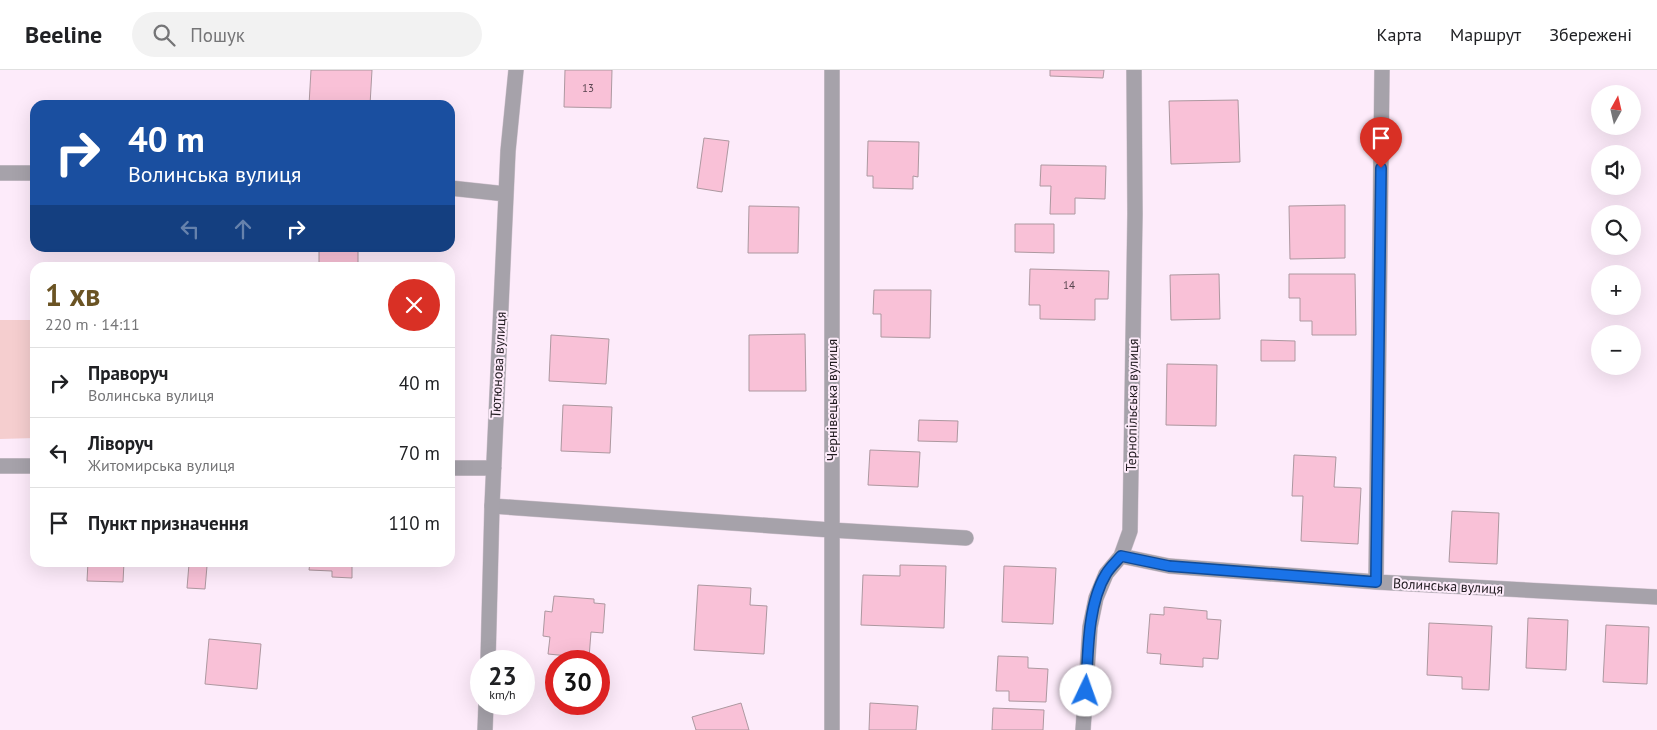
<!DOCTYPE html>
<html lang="uk">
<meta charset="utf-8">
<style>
:root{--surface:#fff;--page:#f2f2f2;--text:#202124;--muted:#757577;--line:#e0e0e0;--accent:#6a5323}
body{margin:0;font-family:"PT Sans",sans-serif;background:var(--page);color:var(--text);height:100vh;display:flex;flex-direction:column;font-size:19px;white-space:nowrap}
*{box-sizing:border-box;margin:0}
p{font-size:16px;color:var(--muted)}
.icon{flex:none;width:28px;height:28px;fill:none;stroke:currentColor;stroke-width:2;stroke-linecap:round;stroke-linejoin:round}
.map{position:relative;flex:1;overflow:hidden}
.sheet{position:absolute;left:30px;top:192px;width:425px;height:305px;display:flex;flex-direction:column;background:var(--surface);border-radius:15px;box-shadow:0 5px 20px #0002}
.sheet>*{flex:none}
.guide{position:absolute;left:30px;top:30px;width:425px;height:152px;border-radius:15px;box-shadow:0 5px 20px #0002;background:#1a4fa0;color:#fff;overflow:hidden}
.needle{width:32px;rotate:8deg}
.tools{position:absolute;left:1591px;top:15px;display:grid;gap:10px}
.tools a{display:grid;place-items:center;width:50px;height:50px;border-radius:50%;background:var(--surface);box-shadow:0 5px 20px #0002;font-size:25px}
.speed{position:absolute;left:470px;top:580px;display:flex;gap:10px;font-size:25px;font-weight:700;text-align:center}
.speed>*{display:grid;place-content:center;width:65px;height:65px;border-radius:50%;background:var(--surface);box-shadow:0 5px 20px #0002;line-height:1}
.speed small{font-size:12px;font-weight:400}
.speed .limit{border:8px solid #d22;background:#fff;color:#111}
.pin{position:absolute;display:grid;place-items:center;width:42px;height:42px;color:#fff;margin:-51px -21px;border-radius:50% 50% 50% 0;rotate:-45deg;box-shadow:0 0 5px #0007}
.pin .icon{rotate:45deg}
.me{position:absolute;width:55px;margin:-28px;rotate:3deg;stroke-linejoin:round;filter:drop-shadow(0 0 4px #0008)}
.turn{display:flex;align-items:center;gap:18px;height:105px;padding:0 15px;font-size:22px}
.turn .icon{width:65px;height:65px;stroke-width:2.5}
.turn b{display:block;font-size:35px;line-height:42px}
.lanes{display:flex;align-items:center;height:48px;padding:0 15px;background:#0003;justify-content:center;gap:25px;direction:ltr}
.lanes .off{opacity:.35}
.round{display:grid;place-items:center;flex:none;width:52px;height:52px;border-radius:26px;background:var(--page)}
.overview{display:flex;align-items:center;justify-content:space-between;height:85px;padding:0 15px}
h1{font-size:30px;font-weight:700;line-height:38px;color:var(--accent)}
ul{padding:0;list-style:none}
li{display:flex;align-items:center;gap:15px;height:70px;padding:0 15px;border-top:1px solid var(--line)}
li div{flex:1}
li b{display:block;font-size:19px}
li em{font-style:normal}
header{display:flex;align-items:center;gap:30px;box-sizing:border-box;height:70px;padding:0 25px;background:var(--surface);border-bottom:1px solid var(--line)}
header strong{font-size:24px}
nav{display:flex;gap:28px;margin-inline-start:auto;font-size:18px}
.search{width:350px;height:45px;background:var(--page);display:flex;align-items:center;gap:12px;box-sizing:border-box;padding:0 18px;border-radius:28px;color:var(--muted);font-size:19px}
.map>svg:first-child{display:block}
.green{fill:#f5cecf}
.building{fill:#f9c1d7;stroke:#ad98a0}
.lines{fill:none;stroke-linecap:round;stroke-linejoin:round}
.lane-casing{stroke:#d5c6d3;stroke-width:16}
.street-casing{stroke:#d5c6d3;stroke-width:16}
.lane{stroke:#a6a2aa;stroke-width:15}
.street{stroke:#a6a2aa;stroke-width:15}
.route-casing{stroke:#114b97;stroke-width:12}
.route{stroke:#1a73e8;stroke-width:9}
.labels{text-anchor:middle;stroke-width:4;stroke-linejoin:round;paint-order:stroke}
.number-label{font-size:11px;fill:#57444e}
.street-label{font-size:14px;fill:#211b20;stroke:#fdebfa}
</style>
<header>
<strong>Beeline</strong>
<div class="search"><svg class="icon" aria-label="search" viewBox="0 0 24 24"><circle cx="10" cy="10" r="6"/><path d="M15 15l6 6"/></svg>Пошук</div>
<nav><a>Карта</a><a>Маршрут</a><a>Збережені</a></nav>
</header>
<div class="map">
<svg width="1657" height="660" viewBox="0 0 1657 660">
<rect width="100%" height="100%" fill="#fdebfa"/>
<path class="green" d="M0 250H35V368L0 369Z"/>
<path class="building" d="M311 0H372L370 35H309Z
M565 0H612L611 38 564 37Z
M1050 0H1104L1103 8 1050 6Z
M1238 30 1240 92 1171 94 1169 31Z
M704 68 729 71 722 122 697 118Z
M868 71 919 72 918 107 913 106V119L873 118V106H867Z
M1041 95 1106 96 1105 129 1075 128V144H1050L1051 116H1040Z
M1345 135V188L1290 189 1289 136Z
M749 136 799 137 798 183H748Z
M1015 154H1054V183L1015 182Z
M319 178H358V198H319Z
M1030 199 1109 201 1108 229H1095V250L1040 249V235H1029Z
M1219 204 1220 249 1171 250 1170 205Z
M1289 204H1355L1356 265H1312V251H1300V228H1289Z
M874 220H931L930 268 881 267V244H873Z
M805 264 806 321H749V265Z
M551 265 609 269 606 314 549 311Z
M1261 270 1295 271V291H1261Z
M1167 294 1217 295 1216 356 1166 355Z
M563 335 612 337 610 383 561 381Z
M919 350 958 351 957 372 918 371Z
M870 380 920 382 918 417 868 415Z
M1294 385 1336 387 1334 417 1361 418 1358 474 1301 471 1303 426H1292Z
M1452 441 1499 443 1497 494 1449 492Z
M88 492H124L123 512 87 511Z
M310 492H352V508L332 507V501L309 500Z
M189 494 207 496 205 519 187 518Z
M900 495 946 496 944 558 861 555 863 505 900 506Z
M1004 496 1056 498 1053 554 1002 552Z
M698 515 751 518 750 535 767 536 764 584 694 580Z
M554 526 594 529V533L605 534 603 563 591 562 589 588 548 584 550 567 543 566 545 541 552 542Z
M1164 537 1207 541V549L1221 550 1218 589 1203 588V597L1160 594 1161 584 1147 583 1150 544 1164 545Z
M1528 548 1568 550 1566 600 1526 598Z
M1429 553 1492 556 1489 620 1462 619V607L1427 605Z
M1606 555 1649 557 1647 614 1603 612Z
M209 569 261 574 257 619 205 614Z
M998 586 1028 587V598L1048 599 1046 632 1009 631V621H996Z
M741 633 749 660H696L692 647Z
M870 633 918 636 916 660H869Z
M993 638 1044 640 1043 660H992Z"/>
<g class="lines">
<g class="lane-casing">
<path id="lane" d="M492 436 831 460 966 468"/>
</g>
<g class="street-casing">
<path id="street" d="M0 103H35
M450 118 506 124
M0 396H35
M450 398H494
M1121 486 1169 496 1376 512 1657 527
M1376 512 1382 0
M488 591 492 436 508 81 516 0
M485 660 486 634
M832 660V0
M1083 660 1090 557 1096 528 1106 504 1121 486 1130 461 1135 144 1134 0"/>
</g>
<use href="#lane" class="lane"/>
<use href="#street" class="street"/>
</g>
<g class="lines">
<g class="route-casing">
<path id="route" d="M1086 621C1088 586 1087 535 1106 504 1110 497 1116 492 1121 486L1169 496 1376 512 1381 98"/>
</g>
<use href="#route" class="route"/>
</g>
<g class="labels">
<g class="number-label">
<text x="588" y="22">13</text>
<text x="1069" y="219">14</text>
</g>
<g class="street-label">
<text transform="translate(498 295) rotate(-87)" y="5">Тютюнова вулиця</text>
<text transform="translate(832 330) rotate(-90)" y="5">Чернівецька вулиця</text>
<text transform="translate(1132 335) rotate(-89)" y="5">Тернопільська вулиця</text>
<text transform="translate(1448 516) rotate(3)" y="5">Волинська вулиця</text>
</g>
</g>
</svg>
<div class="tools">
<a><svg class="needle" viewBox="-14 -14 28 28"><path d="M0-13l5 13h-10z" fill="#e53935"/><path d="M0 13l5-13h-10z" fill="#757577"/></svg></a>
<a><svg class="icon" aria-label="sound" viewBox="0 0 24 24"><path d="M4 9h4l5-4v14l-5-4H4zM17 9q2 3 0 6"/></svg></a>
<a><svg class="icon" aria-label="search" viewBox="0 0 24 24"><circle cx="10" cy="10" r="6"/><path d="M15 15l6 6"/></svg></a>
<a>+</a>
<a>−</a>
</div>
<div class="speed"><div>23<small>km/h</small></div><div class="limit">30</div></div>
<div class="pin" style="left:1381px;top:98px;background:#d93025"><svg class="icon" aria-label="arrive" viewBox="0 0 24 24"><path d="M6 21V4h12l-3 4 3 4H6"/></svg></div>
<svg class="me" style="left:1086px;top:621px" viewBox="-20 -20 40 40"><circle r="19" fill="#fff"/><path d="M0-13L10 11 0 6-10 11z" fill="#1a73e8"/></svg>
<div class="guide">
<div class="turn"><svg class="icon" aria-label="right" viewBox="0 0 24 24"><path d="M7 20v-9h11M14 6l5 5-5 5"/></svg><div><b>40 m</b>Волинська вулиця</div></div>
<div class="lanes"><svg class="icon off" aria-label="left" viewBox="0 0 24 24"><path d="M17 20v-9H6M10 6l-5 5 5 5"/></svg><svg class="icon off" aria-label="ahead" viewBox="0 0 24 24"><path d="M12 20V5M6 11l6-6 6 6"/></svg><svg class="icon" aria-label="right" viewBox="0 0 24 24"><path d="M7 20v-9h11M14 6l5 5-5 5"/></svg></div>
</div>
<section class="sheet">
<div class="overview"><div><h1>1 хв</h1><p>220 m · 14:11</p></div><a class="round" style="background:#d93025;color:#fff"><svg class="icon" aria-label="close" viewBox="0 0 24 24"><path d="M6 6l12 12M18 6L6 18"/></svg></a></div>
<ul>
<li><svg class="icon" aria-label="right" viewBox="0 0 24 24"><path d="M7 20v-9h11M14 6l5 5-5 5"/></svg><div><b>Праворуч</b><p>Волинська вулиця</p></div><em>40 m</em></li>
<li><svg class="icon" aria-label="left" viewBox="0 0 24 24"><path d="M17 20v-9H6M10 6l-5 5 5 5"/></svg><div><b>Ліворуч</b><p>Житомирська вулиця</p></div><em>70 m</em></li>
<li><svg class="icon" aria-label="arrive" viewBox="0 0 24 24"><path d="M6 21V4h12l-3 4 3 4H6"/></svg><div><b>Пункт призначення</b></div><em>110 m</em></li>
</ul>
</section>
</div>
